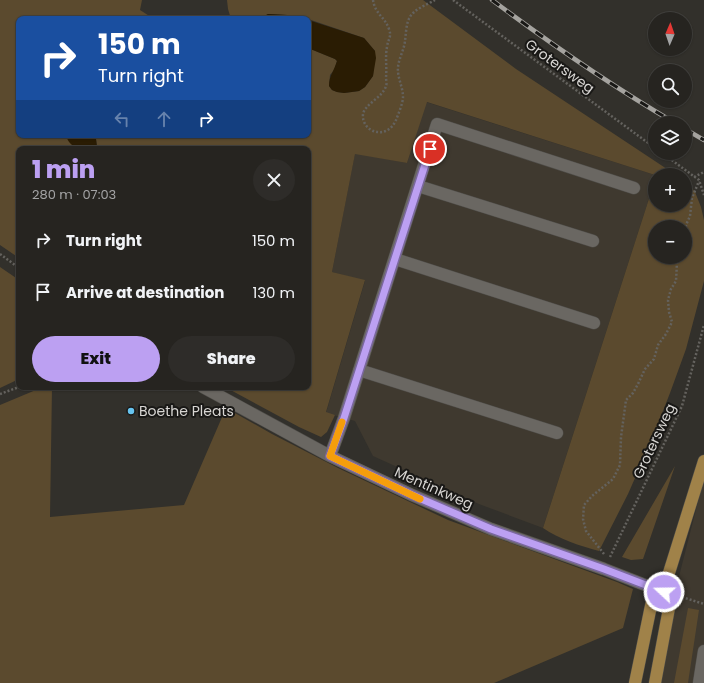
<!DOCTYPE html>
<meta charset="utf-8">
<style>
:root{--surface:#262420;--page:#2e2c29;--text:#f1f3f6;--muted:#a4a4a5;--line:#42413e;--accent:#bca0f2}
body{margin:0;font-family:Poppins,sans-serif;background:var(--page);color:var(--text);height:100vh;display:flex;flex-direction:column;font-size:15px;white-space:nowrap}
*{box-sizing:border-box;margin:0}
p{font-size:13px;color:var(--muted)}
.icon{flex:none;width:22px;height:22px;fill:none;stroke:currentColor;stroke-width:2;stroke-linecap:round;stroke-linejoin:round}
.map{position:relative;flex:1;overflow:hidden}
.panel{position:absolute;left:16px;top:146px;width:295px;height:244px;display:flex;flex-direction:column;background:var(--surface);border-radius:8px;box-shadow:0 1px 3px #0004,0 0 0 1px var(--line)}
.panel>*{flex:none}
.banner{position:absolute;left:16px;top:16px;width:295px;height:122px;border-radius:8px;box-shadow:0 1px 3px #0004,0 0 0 1px var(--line);background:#1a4fa0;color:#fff;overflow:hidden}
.needle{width:26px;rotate:2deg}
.fabs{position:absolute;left:648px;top:12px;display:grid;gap:8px}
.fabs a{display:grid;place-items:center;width:44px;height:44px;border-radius:50%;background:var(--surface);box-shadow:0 1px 3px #0004,0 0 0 1px var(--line);font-size:20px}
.pin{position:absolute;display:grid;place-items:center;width:34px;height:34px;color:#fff;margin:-17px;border:2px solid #fff;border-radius:50%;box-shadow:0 1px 4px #0007}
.me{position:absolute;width:44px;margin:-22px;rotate:291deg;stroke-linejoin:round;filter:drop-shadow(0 0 3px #0008)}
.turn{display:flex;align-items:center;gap:14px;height:84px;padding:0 16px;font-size:18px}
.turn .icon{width:52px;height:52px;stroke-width:2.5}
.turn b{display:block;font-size:28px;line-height:34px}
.lanes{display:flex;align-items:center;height:38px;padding:0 16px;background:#0003;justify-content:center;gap:20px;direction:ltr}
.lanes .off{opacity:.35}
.round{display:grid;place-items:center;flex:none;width:42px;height:42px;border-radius:21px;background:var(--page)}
.headline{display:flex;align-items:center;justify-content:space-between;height:68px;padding:0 16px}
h1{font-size:24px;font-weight:800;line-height:30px;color:var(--accent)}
.action{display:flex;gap:8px;margin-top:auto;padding:8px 16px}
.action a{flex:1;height:46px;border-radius:24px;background:var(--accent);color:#111;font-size:16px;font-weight:800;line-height:46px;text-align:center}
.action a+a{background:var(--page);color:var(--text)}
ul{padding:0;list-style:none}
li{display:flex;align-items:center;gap:12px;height:52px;padding:0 16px}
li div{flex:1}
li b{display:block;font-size:15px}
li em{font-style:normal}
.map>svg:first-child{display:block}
.built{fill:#3f392f}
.green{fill:#5b4a2e;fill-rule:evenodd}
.water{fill:#2a1c03}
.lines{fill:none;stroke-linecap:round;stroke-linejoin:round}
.minor-casing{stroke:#4f4d49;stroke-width:13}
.major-casing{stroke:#4f4d49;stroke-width:13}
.path{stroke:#64625e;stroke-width:2.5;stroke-dasharray:2 2;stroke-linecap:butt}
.minor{stroke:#6a6762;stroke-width:12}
.major{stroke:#a08249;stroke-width:12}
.rail-casing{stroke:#a5a39f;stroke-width:4.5}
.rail{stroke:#191816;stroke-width:3;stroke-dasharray:9;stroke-linecap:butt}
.route-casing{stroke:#7a689d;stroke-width:10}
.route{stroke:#bca0f2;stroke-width:7}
.slow{stroke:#f59e0b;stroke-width:7}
.poi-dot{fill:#67c4ef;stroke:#191816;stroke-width:1.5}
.labels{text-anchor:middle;stroke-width:4;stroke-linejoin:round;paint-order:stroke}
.street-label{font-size:14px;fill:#d8d6d3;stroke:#191816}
.poi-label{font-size:14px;fill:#d8d6d3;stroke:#191816;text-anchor:start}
</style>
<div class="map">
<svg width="704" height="683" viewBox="0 0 704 683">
<rect width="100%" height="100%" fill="#32302b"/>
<path class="built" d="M426 102 655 175V180L543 528 479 504 373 456 355 421 326 413 365 281 332 272 355 153 407 163Z
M704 478V683H652Z"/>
<path class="green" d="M0 0H142L140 10 154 19H19V135H66V137L77 148 82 149H19V258L0 245Z
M227 0H423L516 69 676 175H655L427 102 407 163 355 154 332 272 365 280 326 412 335 415 327 432 321 437 299 427 225 387H308V149H95L97 147 96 139 93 135H308V48L335 59 337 61 334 70 330 75 329 86 332 90 337 92 344 93 359 91 365 87 373 76 375 51 364 38 308 19 287 15 268 14 259 19H231L228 9Z
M655 180V205H685V182L692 188 695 192 701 207 704 220V281L686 349 670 393 650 444 628 494 599 551C580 546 559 539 543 528ZM655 227H685V257H655Z
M0 267 19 280V379L0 388Z
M43 387H52L50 517 184 505 226 408 272 434 338 468 448 520 617 582 633 589 623 628 494 683H0V405Z
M675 466 643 559 631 560 622 557Z
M688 608 699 610 688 683H674Z"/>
<path class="water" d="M268 14 287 15 306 19H259Z
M308 20 364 38 375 51 376 58 373 76 365 87 359 91 344 93 337 92 332 90 329 86C329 76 334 71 337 61L335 59 308 48Z
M66 135H93L96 139 97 147 95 149C82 149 70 150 66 135Z"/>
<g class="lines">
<g class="minor-casing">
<path id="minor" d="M418 186 593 241
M395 259 594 323
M359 370 557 433
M203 387 330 456 412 495 491 529 604 569 663 592
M330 456 344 418 437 124 634 188
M699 683 704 651"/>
</g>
<g class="major-casing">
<path id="major" d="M635 683 652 601 663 592 704 461
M655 683 670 603 663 592"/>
</g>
<path class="path" d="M373 0C375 14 385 17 389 29 392 37 388 39 387 47 385 57 387 67 386 77 386 80 387 84 386 86 383 97 365 104 363 114 361 132 387 141 396 120 398 115 403 103 403 97 403 87 397 77 398 67 399 58 404 50 405 41 406 34 406 23 410 17 413 10 428 4 435 0
M453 0 655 148
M662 153 699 180 704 195
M694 177 704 172
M685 239 686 225 690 216 692 198 699 181
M0 254 19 268
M0 394 19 387
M604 554 586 531 583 519 584 505 592 496 613 479 620 465 621 437 626 400 633 393 638 384 645 369 654 359 658 345 666 334 672 322 669 312 668 300 671 289 676 281 677 263 679 257
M610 557 682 406 704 325
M682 597 704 604"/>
<use href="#minor" class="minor"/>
<use href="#major" class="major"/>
<g class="rail-casing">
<path id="rail" d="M492 0C551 44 612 86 675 123
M685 129 704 140"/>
</g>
<use href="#rail" class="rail"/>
</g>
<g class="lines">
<g class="route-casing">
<path id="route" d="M430 149 344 418 330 456 412 495 491 529 604 569 664 592"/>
</g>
<use href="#route" class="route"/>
<path class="slow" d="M342 422 330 456 420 499"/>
</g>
<circle class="poi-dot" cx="131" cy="411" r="4"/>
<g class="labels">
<g class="street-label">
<text transform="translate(560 66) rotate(36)" y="5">Grotersweg</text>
<text transform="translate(654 441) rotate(-65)" y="5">Grotersweg</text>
<text transform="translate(434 488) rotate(24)" y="5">Mentinkweg</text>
</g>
<g class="poi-label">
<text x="139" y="416">Boethe Pleats</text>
</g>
</g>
</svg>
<div class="fabs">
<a><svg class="needle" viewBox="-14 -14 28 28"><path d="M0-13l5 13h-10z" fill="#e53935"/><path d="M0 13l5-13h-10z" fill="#a4a4a5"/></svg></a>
<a><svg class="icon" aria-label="search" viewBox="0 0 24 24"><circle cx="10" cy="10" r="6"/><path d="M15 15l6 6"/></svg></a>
<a><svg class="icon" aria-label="layers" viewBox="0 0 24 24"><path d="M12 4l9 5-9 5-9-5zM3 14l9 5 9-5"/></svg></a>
<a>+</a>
<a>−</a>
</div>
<div class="pin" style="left:430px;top:149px;background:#d93025"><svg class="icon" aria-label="arrive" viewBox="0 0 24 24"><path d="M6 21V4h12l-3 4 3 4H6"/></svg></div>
<svg class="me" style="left:664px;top:592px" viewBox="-20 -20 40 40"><circle r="17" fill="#bca0f2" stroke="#fff" stroke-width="3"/><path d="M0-11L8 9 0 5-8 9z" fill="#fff"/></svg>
<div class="banner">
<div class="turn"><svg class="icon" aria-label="right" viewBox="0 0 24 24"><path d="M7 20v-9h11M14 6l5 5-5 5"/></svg><div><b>150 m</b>Turn right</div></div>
<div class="lanes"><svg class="icon off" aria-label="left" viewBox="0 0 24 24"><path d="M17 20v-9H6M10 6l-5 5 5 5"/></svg><svg class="icon off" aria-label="ahead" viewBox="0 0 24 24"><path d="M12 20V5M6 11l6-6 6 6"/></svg><svg class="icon" aria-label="right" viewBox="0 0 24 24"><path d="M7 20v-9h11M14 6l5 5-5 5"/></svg></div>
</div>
<section class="panel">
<div class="headline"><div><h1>1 min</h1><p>280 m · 07:03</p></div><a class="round"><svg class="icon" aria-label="close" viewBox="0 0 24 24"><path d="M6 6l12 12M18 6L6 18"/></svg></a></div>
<ul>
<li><svg class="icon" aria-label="right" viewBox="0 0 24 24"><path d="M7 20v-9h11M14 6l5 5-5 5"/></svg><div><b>Turn right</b></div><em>150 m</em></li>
<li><svg class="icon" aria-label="arrive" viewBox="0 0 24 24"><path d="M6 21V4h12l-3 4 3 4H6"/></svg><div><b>Arrive at destination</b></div><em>130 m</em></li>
</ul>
<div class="action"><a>Exit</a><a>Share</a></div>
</section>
</div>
